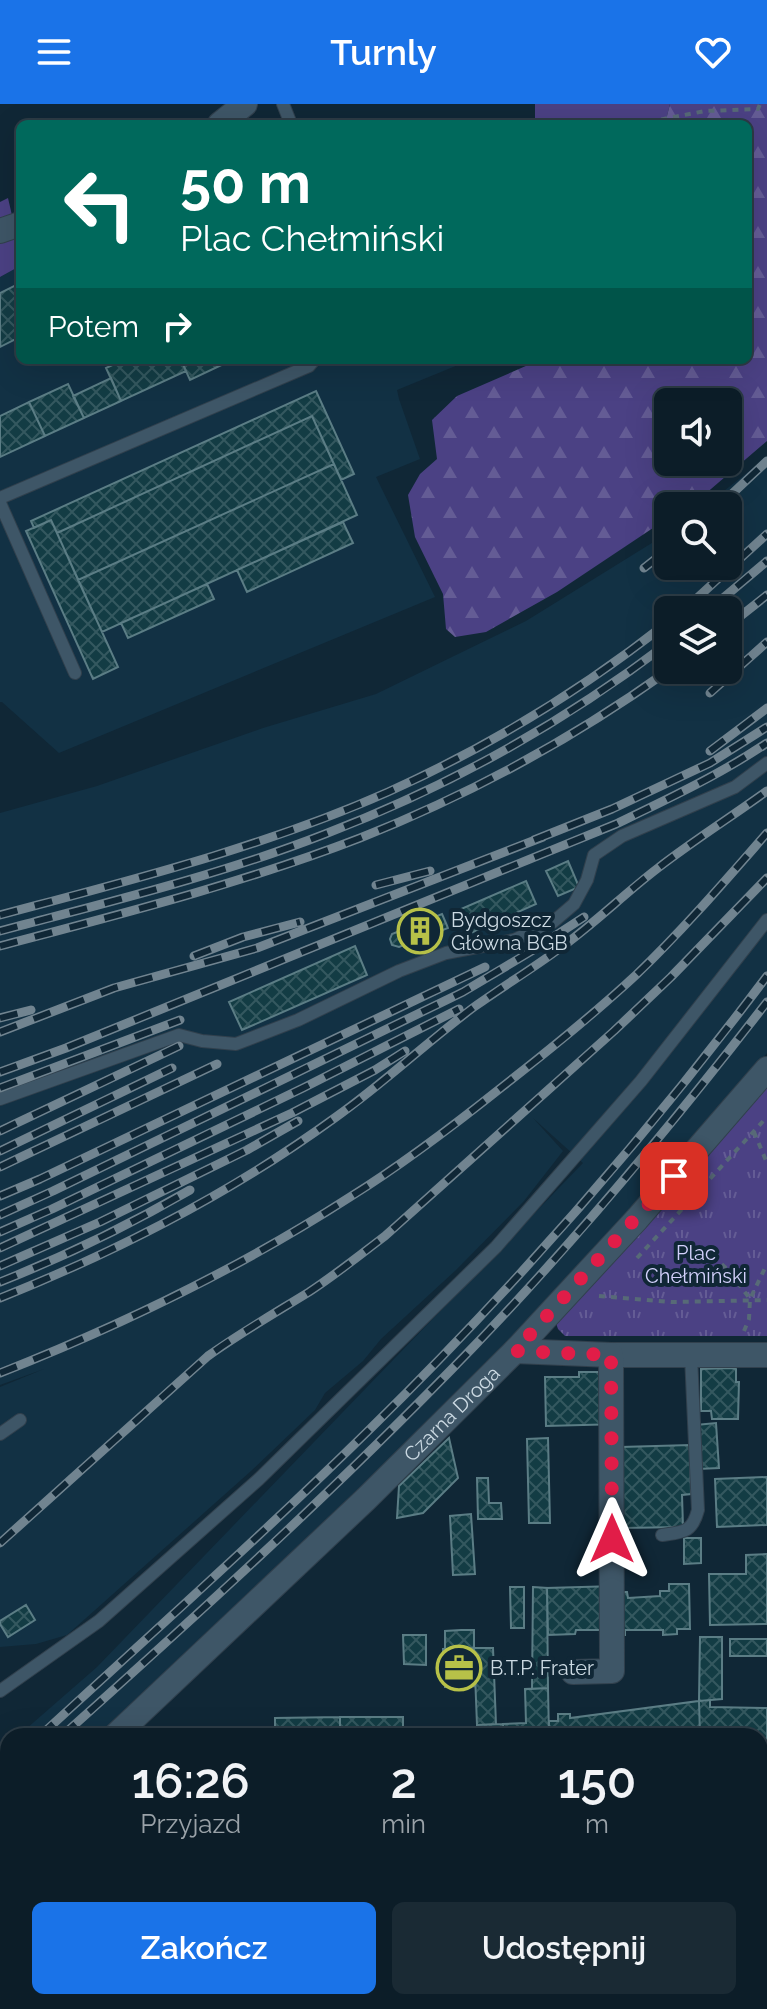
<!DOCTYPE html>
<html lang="pl">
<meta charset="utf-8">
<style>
:root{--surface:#0c1d28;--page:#1a2a34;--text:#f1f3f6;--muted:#9aa2a8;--line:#2c3b45;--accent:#1a73e8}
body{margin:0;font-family:Raleway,sans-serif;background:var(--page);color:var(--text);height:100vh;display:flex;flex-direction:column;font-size:30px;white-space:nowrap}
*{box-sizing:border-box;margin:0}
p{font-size:26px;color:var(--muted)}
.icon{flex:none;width:44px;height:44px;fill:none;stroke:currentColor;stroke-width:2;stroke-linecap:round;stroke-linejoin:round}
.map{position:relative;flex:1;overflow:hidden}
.details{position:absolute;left:0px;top:1624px;width:768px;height:282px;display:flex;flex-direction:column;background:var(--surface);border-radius:24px 24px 0 0;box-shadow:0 8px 32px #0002,0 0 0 2px var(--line)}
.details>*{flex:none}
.banner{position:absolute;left:16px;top:16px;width:736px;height:244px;border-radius:12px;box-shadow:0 8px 32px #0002,0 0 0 2px var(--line);background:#00695c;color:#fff;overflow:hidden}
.controls{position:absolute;left:654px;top:284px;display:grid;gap:16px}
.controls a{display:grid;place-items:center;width:88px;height:88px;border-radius:12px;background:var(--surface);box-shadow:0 8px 32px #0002,0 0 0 2px var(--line);font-size:40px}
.pin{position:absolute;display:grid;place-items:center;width:68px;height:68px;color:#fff;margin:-34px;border-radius:16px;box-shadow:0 4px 12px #0006}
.me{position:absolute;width:88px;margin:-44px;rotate:0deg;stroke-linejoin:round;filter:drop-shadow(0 0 6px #0008)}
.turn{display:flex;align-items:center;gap:28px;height:168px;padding:0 32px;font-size:36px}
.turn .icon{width:104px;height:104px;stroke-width:2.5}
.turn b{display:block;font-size:56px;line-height:68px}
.then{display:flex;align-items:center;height:76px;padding:0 32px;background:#0003;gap:16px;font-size:30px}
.eta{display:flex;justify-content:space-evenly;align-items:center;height:136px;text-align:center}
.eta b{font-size:48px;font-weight:600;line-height:56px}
.cta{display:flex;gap:16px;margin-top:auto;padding:16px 32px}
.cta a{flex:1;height:92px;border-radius:12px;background:var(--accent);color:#fff;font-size:32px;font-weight:600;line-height:92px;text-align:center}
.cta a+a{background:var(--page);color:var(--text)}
header{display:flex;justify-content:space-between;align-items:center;height:104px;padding:0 32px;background:var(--accent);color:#fff;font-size:36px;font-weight:600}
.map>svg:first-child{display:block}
.built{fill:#123144;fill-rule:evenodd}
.grass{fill:#4b4184}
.forest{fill:url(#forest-firs);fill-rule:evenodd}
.park{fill:url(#park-tufts)}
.building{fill:url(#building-cross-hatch);stroke:#5b7d85;stroke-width:2}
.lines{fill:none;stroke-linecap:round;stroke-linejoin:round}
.service-casing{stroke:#31404d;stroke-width:14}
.minor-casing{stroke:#31404d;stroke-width:26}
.secondary-casing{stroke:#31404d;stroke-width:26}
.path{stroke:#576a77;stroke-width:4;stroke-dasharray:6 6;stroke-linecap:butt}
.service{stroke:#3e5667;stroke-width:12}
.minor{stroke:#3e5667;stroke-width:24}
.secondary{stroke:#3e5667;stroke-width:24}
.rail-casing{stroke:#718490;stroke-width:9}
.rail{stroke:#102736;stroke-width:6;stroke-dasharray:18;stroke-linecap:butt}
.route{stroke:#e11d48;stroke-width:14;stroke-dasharray:0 25.2}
.labels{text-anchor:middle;stroke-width:8;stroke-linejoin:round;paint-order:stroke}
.poi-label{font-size:20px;fill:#ccdae3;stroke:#102736;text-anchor:start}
.park-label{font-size:20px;fill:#d3d1fc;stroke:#102736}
.street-label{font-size:20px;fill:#ccdae3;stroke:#102736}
</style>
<header><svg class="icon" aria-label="menu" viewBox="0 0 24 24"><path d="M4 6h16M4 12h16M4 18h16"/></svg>Turnly<svg class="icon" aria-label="heart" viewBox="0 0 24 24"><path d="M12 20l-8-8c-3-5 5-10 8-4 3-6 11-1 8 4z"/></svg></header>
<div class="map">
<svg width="767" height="1905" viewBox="0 0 767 1905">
<defs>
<pattern id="forest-firs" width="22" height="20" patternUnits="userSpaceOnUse" patternTransform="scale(2)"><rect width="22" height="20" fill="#4b4184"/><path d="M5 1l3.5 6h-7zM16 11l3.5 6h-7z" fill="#645c95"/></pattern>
<pattern id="park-tufts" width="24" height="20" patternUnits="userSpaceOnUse" patternTransform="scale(2)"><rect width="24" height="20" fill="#4b4184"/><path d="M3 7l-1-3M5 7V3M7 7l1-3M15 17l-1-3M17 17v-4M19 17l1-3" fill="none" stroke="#645c95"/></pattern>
<pattern id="building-cross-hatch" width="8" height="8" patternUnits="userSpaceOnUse" patternTransform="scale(2)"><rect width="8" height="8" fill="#133c44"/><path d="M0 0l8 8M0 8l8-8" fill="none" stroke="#34585f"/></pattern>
</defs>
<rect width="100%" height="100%" fill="#102736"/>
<path class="built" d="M20 162V256H455L458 261 397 286 399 295 420 355 376 373 435 493 59 649 2 598H0V173Z
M767 353V949L637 1115 115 1632H18L97 1563 583 1059 533 1014 563 1047 524 1097 456 1166 381 1235 363 1257 325 1289 315 1306 251 1367 67 1531 36 1540 0 1543V1283L44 1265 0 1281V709L97 682 263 624 376 590 526 517 668 429V462H728V402H705ZM668 506H728V566H668Z"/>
<path class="grass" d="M535 0H670L665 20H535Z
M8 94 14 120 20 118V162L0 173V98Z"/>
<path class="forest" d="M670 0H767V337L704 391 687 402H668V414L557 488 486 528 455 533 446 525 443 490 415 433 408 391 420 370 437 355 432 316 457 292 535 258 748 256V20H665ZM668 298H728V358H668Z"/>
<path class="park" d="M767 965V1232H565L558 1225 555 1216Z"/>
<path class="building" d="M20 179V233L0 243V189Z
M123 256H181L186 267 121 297 106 264Z
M181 256H232L190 276Z
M111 274 121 297 84 314 73 292Z
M68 280 84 314 45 332 29 298Z
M316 287 354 370 341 376 312 312 57 429 51 416 34 424 31 417Z
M29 298 45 332 0 353V312Z
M312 312 334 360 78 476 57 429Z
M334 360 357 411 102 528 78 476Z
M51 416 118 563 93 575 26 427Z
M343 418 353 439 247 488 237 466Z
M207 480 214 495 128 534 121 519Z
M568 757 579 783 558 792 546 767Z
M526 777 536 800 471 829 461 805Z
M442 810 448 824 399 843 392 841 390 835 392 830Z
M355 842 367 871 242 926 229 898Z
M730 1264 736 1265V1278H739L738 1315H712L711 1307H701V1265Z
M579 1268H603L620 1320 546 1322 545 1273H579Z
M716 1319 719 1364 698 1365 696 1321Z
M449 1334 458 1374 423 1409 397 1414 399 1382Z
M548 1334 550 1419H529L527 1335Z
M690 1341 691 1390 682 1391 683 1423 622 1424 621 1343Z
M767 1373V1421L717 1423 715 1375Z
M477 1374H488L489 1399H501L502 1415H478Z
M471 1410 475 1470 453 1471 450 1412Z
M684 1434H701V1459L684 1460Z
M767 1450V1520L710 1521 709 1470H746V1451Z
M669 1480H689L690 1525H677V1530L663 1531V1526H625V1531H612V1526H576L575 1530 548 1531 547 1484 616 1482 617 1488H627L628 1494 660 1492V1487H669Z
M510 1483H524V1524H511Z
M533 1483 547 1484 548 1584 532 1585Z
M26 1501 35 1516 8 1533 0 1520V1517Z
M461 1526H474V1544L445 1545V1527Z
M403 1531H426V1561L404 1560Z
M700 1533H722V1595L699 1597Z
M730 1535H767V1552H730Z
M474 1544V1582L445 1583 443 1545Z
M474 1544H493L496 1620 477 1621Z
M548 1584 549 1632H504L503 1620 526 1619 525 1585Z
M710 1596V1603L767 1604V1649L760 1650V1632H700L699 1597Z
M699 1597 700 1632H549V1617H558V1610H570V1614Z
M340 1613H403V1632H340Z
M340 1613V1632H275V1614Z
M503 1620 504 1632H477V1621Z
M760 1791H767V1836L760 1837Z
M0 1818H8V1861H0Z
M38 1898H70L71 1905H38Z
M267 1898H295L296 1905H267Z
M487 1898H515L516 1905H488Z"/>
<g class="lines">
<g class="service-casing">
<path id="service" d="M283 0 291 20
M0 394 309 262 314 256
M0 399 75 569
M0 995 179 931 202 937 236 940 298 916 399 867 446 849 514 836 553 818 574 800 587 776 594 751 622 732 735 683 767 659
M0 1330 20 1316
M662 1431C683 1428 692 1429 698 1406L691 1252
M0 1587 99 1517 259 1375 496 1143 641 977 767 816
M406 1898 407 1905"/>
</g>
<g class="minor-casing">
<g id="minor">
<path d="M220 20 245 0"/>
<path d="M0 127 20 120"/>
<path d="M515 1247 611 1251H767"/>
<path d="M573 1568 612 1567 611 1251"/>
<path id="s1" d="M115 1632 366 1395 515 1247 637 1115 767 965"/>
<path d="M760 1773H767"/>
<path d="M0 1790H8"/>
<path d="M113 1898V1905"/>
<path d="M718 1898V1905"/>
</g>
</g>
<g class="secondary-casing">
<path id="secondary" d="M0 1714H8
M760 1717H767"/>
</g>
<path class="path" d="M651 20 653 17 705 7 758 5 760 0
M754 1028 767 1059
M713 1152 729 1167 750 1195
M637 1154 767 1013
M599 1192 671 1198 767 1196
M744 1227 749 1215 750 1195 767 1160
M0 1665H8
M760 1665H767"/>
<use href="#service" class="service"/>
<use href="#minor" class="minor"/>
<use href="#secondary" class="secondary"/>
<g class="rail-casing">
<path id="rail" d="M719 402 767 357
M644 464 668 445
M684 506 767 430
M709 506 767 457
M728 522 767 491
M710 589 767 538
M710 647 767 604
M534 736 612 705 710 659 767 623
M376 781 430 767
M0 811C131 776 264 743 388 688 488 643 582 586 668 518
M0 827C109 798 220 771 325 730 448 683 563 619 668 539
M0 842C121 810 243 779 360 734 469 691 574 634 669 566
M194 852 243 833 300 818
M0 914 31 906
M0 928 114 884 257 844 543 733
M0 968 66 944 616 720C668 695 719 671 767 639
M0 984 180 916
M0 1027 179 942
M0 1047 172 964
M0 1063 217 960
M0 1092 40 1075 485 863
M0 1111 53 1087 463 888 535 845 584 813
M0 1128 52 1105 303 984 459 905
M0 1144 292 1009 375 966 405 947
M0 1162 100 1118 247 1046 298 1017
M0 1178C66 1152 129 1121 190 1086
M0 1194C118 1147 233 1088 336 1013 384 979 427 938 474 903 502 883 532 865 559 845 594 820 624 790 658 764 693 737 731 713 767 687
M0 1269C122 1221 240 1164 350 1093 403 1060 453 1022 502 983 548 947 593 911 636 871 683 826 725 777 767 729
M0 1439 208 1252C240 1229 275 1209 309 1188 335 1171 360 1151 385 1132L614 927 671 873 767 774
M40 1632C150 1531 261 1432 368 1327 512 1186 646 1033 767 872
M62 1632C195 1513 326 1394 451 1266 564 1151 668 1026 767 898
M0 1668 8 1661
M0 1688 8 1681"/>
</g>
<use href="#rail" class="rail"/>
</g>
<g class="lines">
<path class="route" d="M612 1435 611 1251 515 1247 674 1072"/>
</g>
<defs>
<g id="building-ring" transform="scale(2.3)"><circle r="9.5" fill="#102736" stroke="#b7c148" stroke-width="1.5"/><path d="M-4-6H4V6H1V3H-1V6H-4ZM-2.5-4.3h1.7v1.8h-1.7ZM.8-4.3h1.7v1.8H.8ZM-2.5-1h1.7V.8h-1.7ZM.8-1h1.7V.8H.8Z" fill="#b7c148"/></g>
<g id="office-ring" transform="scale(2.3)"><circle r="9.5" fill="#102736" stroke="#b7c148" stroke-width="1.5"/><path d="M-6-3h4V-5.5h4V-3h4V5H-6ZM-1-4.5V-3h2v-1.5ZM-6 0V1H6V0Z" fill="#b7c148"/></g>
</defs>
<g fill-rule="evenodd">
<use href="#building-ring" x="420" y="827"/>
<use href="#office-ring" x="459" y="1564"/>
</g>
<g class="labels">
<g class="poi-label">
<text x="451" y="823">Bydgoszcz<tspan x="451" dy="23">Główna BGB</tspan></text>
<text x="490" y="1571">B.T.P. Frater</text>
</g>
<g class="park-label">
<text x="696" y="1156">Plac<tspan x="696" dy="23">Chełmiński</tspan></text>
</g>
<g class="street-label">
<text dy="7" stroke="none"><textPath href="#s1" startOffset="466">Czarna Droga</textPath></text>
</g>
</g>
</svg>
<div class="controls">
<a><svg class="icon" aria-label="sound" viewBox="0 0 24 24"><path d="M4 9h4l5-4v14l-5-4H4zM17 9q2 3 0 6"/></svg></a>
<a><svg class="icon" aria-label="search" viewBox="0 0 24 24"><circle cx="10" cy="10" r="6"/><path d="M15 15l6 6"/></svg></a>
<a><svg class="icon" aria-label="layers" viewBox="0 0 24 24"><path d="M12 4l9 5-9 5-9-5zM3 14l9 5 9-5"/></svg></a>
</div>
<div class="pin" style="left:674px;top:1072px;background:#d93025"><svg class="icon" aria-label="arrive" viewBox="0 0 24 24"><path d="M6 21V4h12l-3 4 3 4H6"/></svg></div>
<svg class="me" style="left:612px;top:1435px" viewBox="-20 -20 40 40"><path d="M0-17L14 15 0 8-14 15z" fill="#e11d48" stroke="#fff" stroke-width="4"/></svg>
<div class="banner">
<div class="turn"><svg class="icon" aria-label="left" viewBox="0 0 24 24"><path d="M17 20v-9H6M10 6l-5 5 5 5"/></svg><div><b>50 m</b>Plac Chełmiński</div></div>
<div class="then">Potem<svg class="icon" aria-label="right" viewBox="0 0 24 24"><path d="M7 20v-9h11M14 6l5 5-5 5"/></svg></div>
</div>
<section class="details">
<div class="eta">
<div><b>16:26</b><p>Przyjazd</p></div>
<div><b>2</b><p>min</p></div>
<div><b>150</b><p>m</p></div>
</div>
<div class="cta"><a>Zakończ</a><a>Udostępnij</a></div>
</section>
</div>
